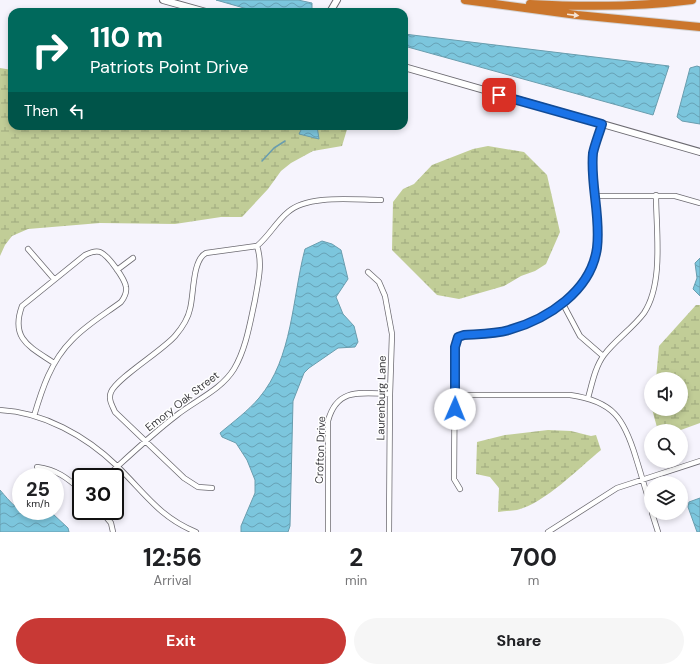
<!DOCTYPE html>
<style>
:root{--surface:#fff;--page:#f6f6f6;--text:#202124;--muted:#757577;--accent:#c83935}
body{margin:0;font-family:"DM Sans",sans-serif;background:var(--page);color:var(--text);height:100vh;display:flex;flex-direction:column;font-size:15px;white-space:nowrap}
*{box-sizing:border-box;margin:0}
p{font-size:13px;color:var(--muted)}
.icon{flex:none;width:22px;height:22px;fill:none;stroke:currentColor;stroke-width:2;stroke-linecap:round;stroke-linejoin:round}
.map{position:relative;height:532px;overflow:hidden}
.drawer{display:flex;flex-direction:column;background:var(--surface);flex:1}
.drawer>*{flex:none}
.hud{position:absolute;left:8px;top:8px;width:400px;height:122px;border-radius:12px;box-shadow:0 2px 6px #0003;background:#00695c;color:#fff;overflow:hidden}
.buttons{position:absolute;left:644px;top:372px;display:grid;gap:8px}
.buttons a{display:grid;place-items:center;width:44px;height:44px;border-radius:50%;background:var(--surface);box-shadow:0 2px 6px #0003;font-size:20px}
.speed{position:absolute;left:12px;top:468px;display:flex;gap:8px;font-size:20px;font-weight:700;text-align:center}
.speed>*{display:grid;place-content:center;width:52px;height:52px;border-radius:50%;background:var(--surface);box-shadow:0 2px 6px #0003;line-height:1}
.speed small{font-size:10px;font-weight:400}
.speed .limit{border:2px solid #111;border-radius:6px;background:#fff;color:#111}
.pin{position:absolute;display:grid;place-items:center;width:34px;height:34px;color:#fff;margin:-17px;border-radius:8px;box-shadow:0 2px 6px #0006}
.me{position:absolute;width:44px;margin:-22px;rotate:1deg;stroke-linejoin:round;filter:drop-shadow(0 0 3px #0008)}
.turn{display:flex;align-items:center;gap:14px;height:84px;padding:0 16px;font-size:18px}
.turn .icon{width:52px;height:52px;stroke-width:2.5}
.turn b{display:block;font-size:28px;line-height:34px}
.then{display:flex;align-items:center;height:38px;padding:0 16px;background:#0003;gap:8px;font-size:15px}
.eta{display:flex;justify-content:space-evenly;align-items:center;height:68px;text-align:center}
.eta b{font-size:24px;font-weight:700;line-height:28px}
.cta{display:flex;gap:8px;margin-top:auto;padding:8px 16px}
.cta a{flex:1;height:46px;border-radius:24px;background:var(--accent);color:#fff;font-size:16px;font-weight:700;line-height:46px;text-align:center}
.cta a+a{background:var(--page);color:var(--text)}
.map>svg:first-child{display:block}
.wetland{fill:url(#wetland-marsh)}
.water{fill:url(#water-waves);stroke:#699dae}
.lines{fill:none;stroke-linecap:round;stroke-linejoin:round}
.stream{stroke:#699dae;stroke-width:1.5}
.street-casing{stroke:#6c6a71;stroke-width:6}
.secondary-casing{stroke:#6c6a71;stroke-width:8}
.highway-casing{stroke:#d4d4d5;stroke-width:10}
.street{stroke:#fff;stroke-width:4.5}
.secondary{stroke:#fff;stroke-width:6}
.highway{stroke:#cb762c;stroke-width:8}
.oneway{fill:#f5e4d5}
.route-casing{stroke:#114b97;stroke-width:10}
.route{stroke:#1a73e8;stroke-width:7}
.labels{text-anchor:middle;stroke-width:3;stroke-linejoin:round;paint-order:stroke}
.street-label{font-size:11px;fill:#3d3c40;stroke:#fff}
</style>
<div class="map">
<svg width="700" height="532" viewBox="0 0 700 532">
<defs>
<pattern id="wetland-marsh" width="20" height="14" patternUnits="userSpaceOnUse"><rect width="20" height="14" fill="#c1cd97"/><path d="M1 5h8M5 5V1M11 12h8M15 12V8" fill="none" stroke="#9ea87d"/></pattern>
<pattern id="water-waves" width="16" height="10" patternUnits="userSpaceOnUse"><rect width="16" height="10" fill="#7cc6dd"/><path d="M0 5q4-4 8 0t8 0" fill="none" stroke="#67a2b5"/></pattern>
</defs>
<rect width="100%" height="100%" fill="#f6f4fd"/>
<path class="wetland" d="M0 68 12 70V126H348L342 146 313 151 291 163 281 171 268 189 242 217H221L175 224 100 223 28 229 12 236 5 245 0 256Z
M488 146 524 152 547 175 560 232 546 264 535 271 521 276 504 286 459 299 437 295 392 250 393 202 403 189 414 184 432 165 473 149Z
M696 305H700V423L678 431H658L652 409H681V379H656L659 346Z
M548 430 571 431 591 436 596 435 601 450C579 468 545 503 517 510 511 511 504 511 498 512L499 488 490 477 476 474 477 442 505 435Z"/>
<path class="water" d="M216 0H298L312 3V12H258Z
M404 34 669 66 653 115 404 46Z
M697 66 700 67V124L682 121 677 117 690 68Z
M303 126H317L319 139 299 134Z
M322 241 332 244 341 250 348 279 336 297 343 314 354 326 358 342 355 347 338 348 309 368 304 373 293 401 290 526 288 532H241V526L255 493V480L247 460 236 443 222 437 220 433C233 422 248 411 259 398 293 358 292 298 305 249Z
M700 258V296L693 289 697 278 695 263Z
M0 490C23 517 20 511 53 514L68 528 69 532H0Z
M700 498V532H697L688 507 689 502Z"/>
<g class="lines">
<path class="stream" d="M262 161 274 148 285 141"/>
<g class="street-casing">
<path id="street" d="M596 196H675L700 203
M28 249 54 279
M117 270 133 258
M368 272 379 282 385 296 392 334 390 394 389 532
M563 304 580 336 603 356
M455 395H570C613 401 624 418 636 458 641 474 646 491 651 508
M588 398C592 384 595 367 604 355 615 340 633 328 644 313 664 283 656 230 656 195
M0 410C43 412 86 436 117 466 144 492 159 517 196 532
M34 416C42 389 51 361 72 340 86 325 105 314 121 302 124 298 127 293 126 287 125 279 108 255 100 252 95 250 89 253 85 255L22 306C10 339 30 347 54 363
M37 467C57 470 66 477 81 490
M106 477C129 456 152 434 177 415 196 400 221 390 234 369 246 349 250 323 255 300 258 282 263 264 257 246
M212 488 198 487 184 478 115 412C112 405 108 399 111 392 117 378 162 351 175 336 181 329 188 319 190 309 194 295 192 260 206 253L257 246C269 236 276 222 288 212 308 194 355 200 381 200
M460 489 454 479 455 347 458 337 464 335C478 334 495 334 509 330 548 319 591 291 597 248 601 217 592 187 593 157 594 146 599 135 602 124
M101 511 111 523 113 532
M652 513 658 532
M328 532V421C337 387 362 393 390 394
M548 532 617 488 700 461"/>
</g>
<g class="secondary-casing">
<path id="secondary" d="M163 0 206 12
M330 12 337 0
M404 67 700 152"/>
</g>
<g class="highway-casing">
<path id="highway" d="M465 0 577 15 700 27
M530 4C584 7 639 7 692 0"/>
</g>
<use href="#street" class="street"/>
<use href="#secondary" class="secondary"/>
<use href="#highway" class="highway"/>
</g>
<defs><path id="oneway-solid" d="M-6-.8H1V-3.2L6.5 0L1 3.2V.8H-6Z"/></defs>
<use class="oneway" href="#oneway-solid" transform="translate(573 15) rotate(7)"/>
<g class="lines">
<g class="route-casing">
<path id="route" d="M455 409V347L458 337 464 335C478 334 495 334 509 330 548 319 591 291 597 248 601 216 590 184 593 153 595 144 599 134 602 124L499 95"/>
</g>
<use href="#route" class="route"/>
</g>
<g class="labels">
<g class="street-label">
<text transform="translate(381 398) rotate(-89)" y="4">Laurenburg Lane</text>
<text transform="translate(182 401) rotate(-38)" y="4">Emory Oak Street</text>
<text transform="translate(320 450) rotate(-88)" y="4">Crofton Drive</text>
</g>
</g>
</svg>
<div class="buttons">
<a><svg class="icon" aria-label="sound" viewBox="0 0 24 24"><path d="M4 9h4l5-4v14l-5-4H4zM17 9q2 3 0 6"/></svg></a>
<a><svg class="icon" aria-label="search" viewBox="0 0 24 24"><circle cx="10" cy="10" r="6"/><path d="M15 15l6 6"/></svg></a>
<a><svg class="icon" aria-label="layers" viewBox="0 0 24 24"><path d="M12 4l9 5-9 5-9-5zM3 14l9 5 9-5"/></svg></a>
</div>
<div class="speed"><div>25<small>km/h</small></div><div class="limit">30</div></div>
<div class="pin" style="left:499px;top:95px;background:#d93025"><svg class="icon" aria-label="arrive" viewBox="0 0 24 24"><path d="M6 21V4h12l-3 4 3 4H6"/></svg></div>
<svg class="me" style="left:455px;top:409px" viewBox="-20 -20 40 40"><circle r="19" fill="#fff"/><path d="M0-13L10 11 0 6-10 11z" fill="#1a73e8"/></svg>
<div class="hud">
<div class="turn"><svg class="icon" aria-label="right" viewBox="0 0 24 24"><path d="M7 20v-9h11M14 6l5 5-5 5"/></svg><div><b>110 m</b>Patriots Point Drive</div></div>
<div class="then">Then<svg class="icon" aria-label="left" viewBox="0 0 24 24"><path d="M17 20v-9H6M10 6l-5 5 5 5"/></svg></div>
</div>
</div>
<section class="drawer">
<div class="eta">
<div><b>12:56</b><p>Arrival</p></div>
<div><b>2</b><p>min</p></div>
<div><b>700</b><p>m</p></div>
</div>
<div class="cta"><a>Exit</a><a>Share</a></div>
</section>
